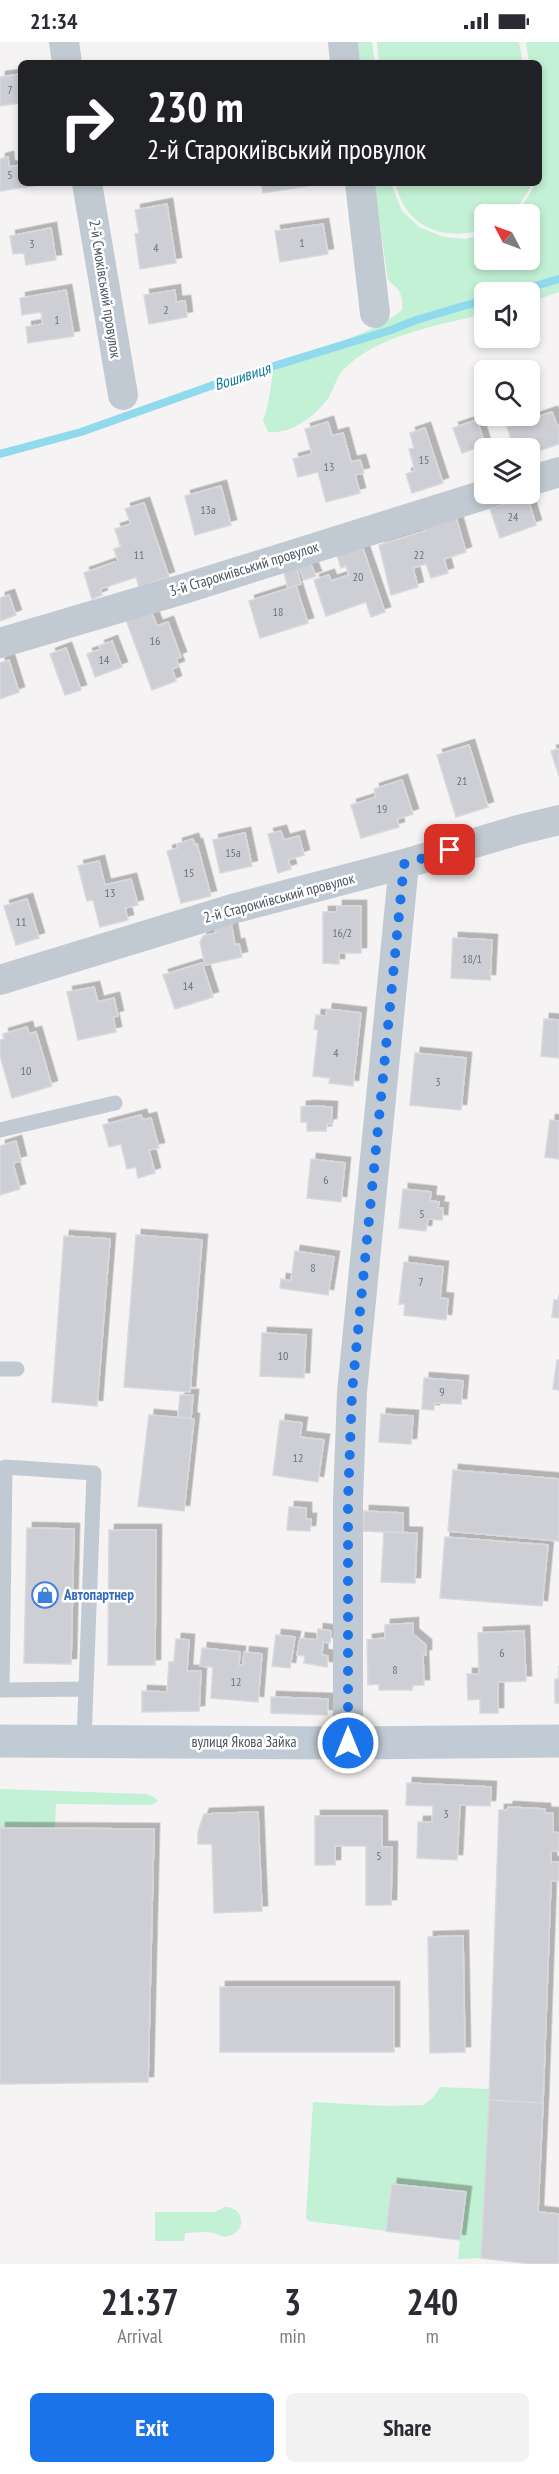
<!DOCTYPE html>
<meta charset="utf-8">
<style>
:root{--surface:#fff;--page:#f2f2f3;--text:#2b2b33;--muted:#7c7c81;--accent:#1a73e8}
body{margin:0;font-family:"PT Sans Narrow",sans-serif;background:var(--page);color:var(--text);height:100vh;display:flex;flex-direction:column;font-size:22px;white-space:nowrap}
*{box-sizing:border-box;margin:0}
p{font-size:20px;color:var(--muted)}
.icon{flex:none;width:33px;height:33px;fill:none;stroke:currentColor;stroke-width:2;stroke-linecap:round;stroke-linejoin:round}
.map{position:relative;height:2222px;overflow:hidden}
.panel{display:flex;flex-direction:column;background:var(--surface);flex:1}
.panel>*{flex:none}
.banner{position:absolute;left:18px;top:18px;width:524px;height:126px;border-radius:9px;box-shadow:0 3px 9px #0003;background:#202124;color:#fff;overflow:hidden}
.needle{width:39px;rotate:311deg}
.tools{position:absolute;left:474px;top:162px;display:grid;gap:12px}
.tools a{display:grid;place-items:center;width:66px;height:66px;border-radius:9px;background:var(--surface);box-shadow:0 3px 9px #0003;font-size:30px}
.pin{position:absolute;display:grid;place-items:center;width:51px;height:51px;color:#fff;margin:-26px;border-radius:12px;box-shadow:0 3px 9px #0006}
.me{position:absolute;width:66px;margin:-33px;rotate:0deg;stroke-linejoin:round;filter:drop-shadow(0 0 4px #0008)}
.turn{display:flex;align-items:center;gap:21px;height:126px;padding:0 30px;font-size:27px}
.turn .icon{width:78px;height:78px;stroke-width:2.5}
.turn b{display:block;font-size:42px;line-height:51px}
.eta{display:flex;justify-content:space-evenly;align-items:center;height:102px;text-align:center}
.eta b{font-size:36px;font-weight:800;line-height:42px}
.cta{display:flex;gap:12px;margin-top:auto;padding:12px 30px}
.cta a{flex:1;height:69px;border-radius:9px;background:var(--accent);color:#fff;font-size:24px;font-weight:800;line-height:69px;text-align:center}
.cta a+a{background:var(--page);color:var(--text)}
.status{display:flex;justify-content:space-between;align-items:center;height:42px;padding:0 30px;background:var(--surface);direction:ltr}
.status svg{height:16px;fill:currentColor}
.map>svg:first-child{display:block}
.green{fill:#c3f1d5}
.lines{fill:none;stroke-linecap:round;stroke-linejoin:round}
.stream{stroke:#90daee;stroke-width:8}
.building{fill:#cdcfd5;stroke:#d7d9de;stroke-width:1.5;filter:url(#shadow)}
.lane{stroke:#c1cad2;stroke-width:15}
.street{stroke:#c1cad2;stroke-width:30}
.secondary{stroke:#c1cbd6;stroke-width:33}
.route{stroke:#1a73e8;stroke-width:10;stroke-dasharray:0 18}
.labels{text-anchor:middle;stroke-width:5;stroke-linejoin:round;paint-order:stroke}
.number-label{font-size:12px;fill:#6b747e}
.street-label{font-size:15px;fill:#4a5661;stroke:#fff}
.shop-label{font-size:15px;font-weight:bold;fill:#366cbe;stroke:#fff;text-anchor:start}
.water-label{font-size:16px;font-style:italic;fill:#0c7c9b;stroke:#fff}
</style>
<div class="status"><b>21:34</b><svg viewBox="0 0 49 12"><path d="M0 12V9h3v3zM5 12V6h3v6zM10 12V3h3v9zM15 12V0h3v12zM26 1h20v11H26zM47 4h2v5h-2z"/></svg></div>
<div class="map">
<svg width="559" height="2222" viewBox="0 0 559 2222">
<defs>
<filter id="shadow"><feDropShadow dx="5.5" dy="-5.5" stdDeviation="0" flood-color="#0004"/></filter>
</defs>
<rect width="100%" height="100%" fill="#f5f3f3"/>
<path class="green" d="M358 0H372L375 21H360Z
M377 0H519L523 21H379Z
M526 0H559V250L530 260V250H484V272C440 283 377 293 344 327 337 334 334 346 329 355 316 374 290 393 268 390L263 378C271 359 270 340 275 320 317 306 367 296 402 268 403 253 400 247 388 238L374 141H391L402 169 419 185 444 195 466 197 484 191V218H530V172H517L536 141H538L542 116 538 76V21H529Z
M395 141H533L516 169 511 172H484V188C443 199 406 186 395 141Z
M0 1747 146 1752 154 1755 158 1759 151 1763 56 1762 55 1787 0 1786Z
M440 2045 490 2047 481 2216 458 2217 465 2150 392 2142 386 2189 309 2179 306 2176 313 2060 386 2064 423 2063 433 2056Z
M225 2165C245 2165 247 2190 228 2194 221 2196 220 2193 214 2191 206 2189 194 2191 185 2191L184 2199H155V2170H215Z"/>
<g class="lines">
<path class="stream" d="M513 250 559 237
M0 412 81 390 222 340 391 288 416 278 484 258"/>
</g>
<path class="building" d="M21 32V61L0 64V35Z
M8 115 9 125 21 123V141H51L0 149V117Z
M261 141H319L320 142 263 151Z
M167 162 176 221 140 227 135 192 139 191 135 168Z
M323 182 328 212 280 220 275 189Z
M51 186 56 218 26 223 24 211 13 212 10 194Z
M66 248 74 294 28 301 26 285 43 282 41 270 22 273 20 256Z
M175 248 176 260 185 259 187 275 149 282 144 253Z
M552 370 557 383H559V402L530 412V406H514L507 385Z
M477 378 485 403 462 411 453 386Z
M328 380 332 394 343 391 351 420 360 418 364 431 355 433 360 451 326 460 318 430 298 435 293 417 312 412 305 387Z
M425 386 443 441 412 451 406 432 415 429 409 407 414 406 410 391Z
M221 444 231 483 195 493 185 454Z
M527 454 536 483 500 496 490 467Z
M144 461 169 535 139 545 136 535 100 547 102 553 92 557 84 531 118 519 114 507 121 505 115 487 131 482 125 467Z
M455 472 466 510 444 517 448 531 431 536 426 522 413 526 418 545 391 553 379 503 425 489 423 481Z
M361 501 385 570 371 575 366 560 326 574 314 538 329 533 331 539 349 533 346 524 341 526 336 510Z
M309 518 316 534 304 538 298 522Z
M296 523 301 542 288 546 283 527Z
M296 544 308 581 260 596 249 559Z
M9 553 16 573 0 579V556Z
M151 569 157 584 168 580 181 615 176 617 179 624 172 627 176 639 152 648 126 578Z
M112 599 122 625 95 635 87 612 101 607 99 604Z
M66 606 81 648 65 653 50 612Z
M9 618 19 650 0 657V621Z
M469 703 488 765 456 775 437 713Z
M559 707V734L551 709Z
M402 738 413 772 397 777 399 785 361 796 351 763 376 755 374 747Z
M281 789 284 798 299 794 304 813 288 818 291 827 278 831 268 792Z
M245 791 252 824 220 831 213 798Z
M193 797 195 803 197 802 211 854 181 861 167 809 178 806 177 802Z
M99 819 105 843 131 837 138 863 125 866 128 878 100 885 93 858 87 859 78 824Z
M27 857 39 896 16 903 4 864Z
M337 864H361V911H339V922L323 921V870H337Z
M231 881 235 903 239 902 242 915 205 923 200 900 203 894 216 891 215 885Z
M453 896 492 898 490 938 451 936Z
M202 921 213 955 175 967 163 933Z
M94 945 98 960 114 956 118 974 113 975 116 990 78 998 67 950Z
M327 967 361 971 353 1044 329 1041 330 1036 313 1034 318 988 314 987 316 973 326 974Z
M544 977 559 978V1016L541 1014Z
M27 985 29 992 36 990 52 1044 12 1056 0 1014V998L4 997 3 992Z
M415 1011 466 1016 461 1068 410 1063Z
M308 1064 332 1065 331 1082H327L326 1089H307V1080H301V1065Z
M141 1073 143 1078 151 1076 159 1106 149 1108 155 1131 138 1136 136 1125 127 1127 121 1102 109 1105 103 1083Z
M550 1078 559 1079V1117L545 1115Z
M16 1099 21 1119 13 1121 20 1147 0 1153V1104Z
M311 1117 345 1121 341 1160 307 1156Z
M403 1147 431 1150 430 1159 439 1160 438 1166H443L442 1178 428 1177 426 1189 399 1186Z
M136 1193 202 1198 190 1350 124 1345Z
M64 1194 110 1197 97 1364 52 1360Z
M295 1209 334 1215 328 1253 280 1246 281 1237 291 1239Z
M404 1220 443 1225 440 1256 448 1257 446 1278 404 1273 405 1262H399Z
M554 1258H559V1276L552 1275Z
M262 1291 306 1293 304 1336 260 1334Z
M557 1318H559V1348L553 1347Z
M424 1336 463 1339 461 1362 434 1361V1368L422 1367Z
M180 1353H193L191 1377 178 1375Z
M381 1372 413 1374 411 1402 379 1400Z
M149 1373 194 1377 184 1469 138 1464Z
M280 1378 302 1381 300 1395 324 1398 318 1440 273 1433Z
M453 1428 559 1437V1499L448 1489Z
M289 1465 306 1466V1477H311L310 1489 287 1488Z
M364 1469 403 1471V1491L363 1489Z
M27 1486 74 1487 71 1622 24 1621Z
M109 1488H156L155 1623H108Z
M384 1490 417 1491 415 1541 381 1540Z
M445 1495 548 1503 542 1564 440 1556Z
M413 1581V1592L426 1603V1613H423L424 1643H413L412 1648H379V1642L368 1643 367 1598 385 1596V1583Z
M318 1587 331 1589 330 1601 323 1600 322 1613 328 1614 327 1625 304 1621 305 1614 297 1613 300 1596 317 1598Z
M524 1589 526 1639 498 1640V1671H480V1657L468 1658 467 1632H479L478 1591Z
M276 1593 295 1595 290 1626 272 1624Z
M176 1597 189 1598 187 1629H201L199 1669 142 1670V1649L167 1650 169 1620H174Z
M202 1606 240 1610 239 1623H243L244 1610 262 1612 258 1660 211 1656 213 1625 200 1624Z
M559 1623V1661H555V1637H559Z
M271 1655 328 1657 327 1673 271 1671Z
M407 1741 491 1745 490 1764 460 1763 457 1818 417 1816 418 1780H432L433 1764 406 1763Z
M508 1765 545 1767V1771H553V1790L559 1791V1809H551V1820H559V1839H551L543 2061 489 2058 499 1768H507Z
M258 1770 262 1869 214 1871 212 1802H198V1790L204 1772Z
M315 1774H382V1805H392L391 1863H366V1804H335V1823H315Z
M0 1786 154 1787 148 2040 0 2042Z
M463 1894 465 2010 430 2011 428 1895Z
M220 1945H394V2010H220Z
M489 2058 543 2061 538 2170 559 2172V2222H532L481 2216Z
M392 2142 466 2150 460 2198 386 2189Z"/>
<g class="lines">
<path class="lane" d="M0 1088 115 1061
M0 1327H17
M84 1699 94 1431 5 1425 2 1648 86 1647"/>
<path class="street" d="M64 0 67 21
M343 0 345 21
M87 141 123 353
M360 141 375 271
M530 439 559 430
M0 601 180 548 487 452
M0 938 232 867 404 822 518 788 559 778
M348 1701V1459L352 1350 404 822"/>
<path class="secondary" d="M0 1699 348 1701 559 1699"/>
</g>
<g class="lines">
<path class="route" d="M348 1701V1459L352 1350 404 822 450 808"/>
</g>
<defs>
<g id="shop-ring" transform="scale(1.35)"><circle r="9.5" fill="#fff" stroke="#3f7fe0" stroke-width="1.5"/><path d="M-5-2.5h2.3a2.7 3.5 0 0 1 5.4 0H5L5.5 6h-11ZM-1.5-2.5h3a1.5 2.3 0 0 0-3 0Z" fill="#3f7fe0"/></g>
</defs>
<g fill-rule="evenodd">
<use href="#shop-ring" x="45" y="1553"/>
</g>
<g class="labels">
<g class="number-label">
<text x="10" y="52">7</text>
<text x="10" y="137">5</text>
<text x="302" y="205">1</text>
<text x="32" y="206">3</text>
<text x="156" y="210">4</text>
<text x="166" y="272">2</text>
<text x="57" y="282">1</text>
<text x="424" y="422">15</text>
<text x="329" y="429">13</text>
<text x="208" y="472">13а</text>
<text x="513" y="479">24</text>
<text x="139" y="517">11</text>
<text x="419" y="517">22</text>
<text x="358" y="539">20</text>
<text x="278" y="574">18</text>
<text x="155" y="603">16</text>
<text x="104" y="622">14</text>
<text x="462" y="743">21</text>
<text x="382" y="771">19</text>
<text x="233" y="815">15а</text>
<text x="189" y="835">15</text>
<text x="110" y="855">13</text>
<text x="21" y="884">11</text>
<text x="342" y="895">16/2</text>
<text x="472" y="921">18/1</text>
<text x="188" y="948">14</text>
<text x="336" y="1015">4</text>
<text x="26" y="1033">10</text>
<text x="438" y="1044">3</text>
<text x="326" y="1142">6</text>
<text x="422" y="1176">5</text>
<text x="313" y="1230">8</text>
<text x="421" y="1244">7</text>
<text x="283" y="1318">10</text>
<text x="442" y="1354">9</text>
<text x="298" y="1420">12</text>
<text x="502" y="1615">6</text>
<text x="395" y="1632">8</text>
<text x="236" y="1644">12</text>
<text x="446" y="1776">3</text>
<text x="379" y="1818">5</text>
</g>
<g class="street-label">
<text transform="translate(105 247) rotate(81)" y="5">2-й Смоківський провулок</text>
<text transform="translate(244 527) rotate(-17)" y="5">3-й Старокиївський провулок</text>
<text transform="translate(279 856) rotate(-15)" y="5">2-й Старокиївський провулок</text>
<text x="244" y="1705">вулиця Якова Зайка</text>
</g>
<g class="shop-label">
<text x="64" y="1558">Автопартнер</text>
</g>
<g class="water-label">
<text transform="translate(242 334) rotate(-18)" y="6">Вошивиця</text>
</g>
</g>
</svg>
<div class="tools">
<a><svg class="needle" viewBox="-14 -14 28 28"><path d="M0-13l5 13h-10z" fill="#e53935"/><path d="M0 13l5-13h-10z" fill="#7c7c81"/></svg></a>
<a><svg class="icon" aria-label="sound" viewBox="0 0 24 24"><path d="M4 9h4l5-4v14l-5-4H4zM17 9q2 3 0 6"/></svg></a>
<a><svg class="icon" aria-label="search" viewBox="0 0 24 24"><circle cx="10" cy="10" r="6"/><path d="M15 15l6 6"/></svg></a>
<a><svg class="icon" aria-label="layers" viewBox="0 0 24 24"><path d="M12 4l9 5-9 5-9-5zM3 14l9 5 9-5"/></svg></a>
</div>
<div class="pin" style="left:450px;top:808px;background:#d93025"><svg class="icon" aria-label="arrive" viewBox="0 0 24 24"><path d="M6 21V4h12l-3 4 3 4H6"/></svg></div>
<svg class="me" style="left:348px;top:1701px" viewBox="-20 -20 40 40"><circle r="17" fill="#1a73e8" stroke="#fff" stroke-width="3"/><path d="M0-11L8 9 0 5-8 9z" fill="#fff"/></svg>
<div class="banner">
<div class="turn"><svg class="icon" aria-label="right" viewBox="0 0 24 24"><path d="M7 20v-9h11M14 6l5 5-5 5"/></svg><div><b>230 m</b>2-й Старокиївський провулок</div></div>
</div>
</div>
<section class="panel">
<div class="eta">
<div><b>21:37</b><p>Arrival</p></div>
<div><b>3</b><p>min</p></div>
<div><b>240</b><p>m</p></div>
</div>
<div class="cta"><a>Exit</a><a>Share</a></div>
</section>
